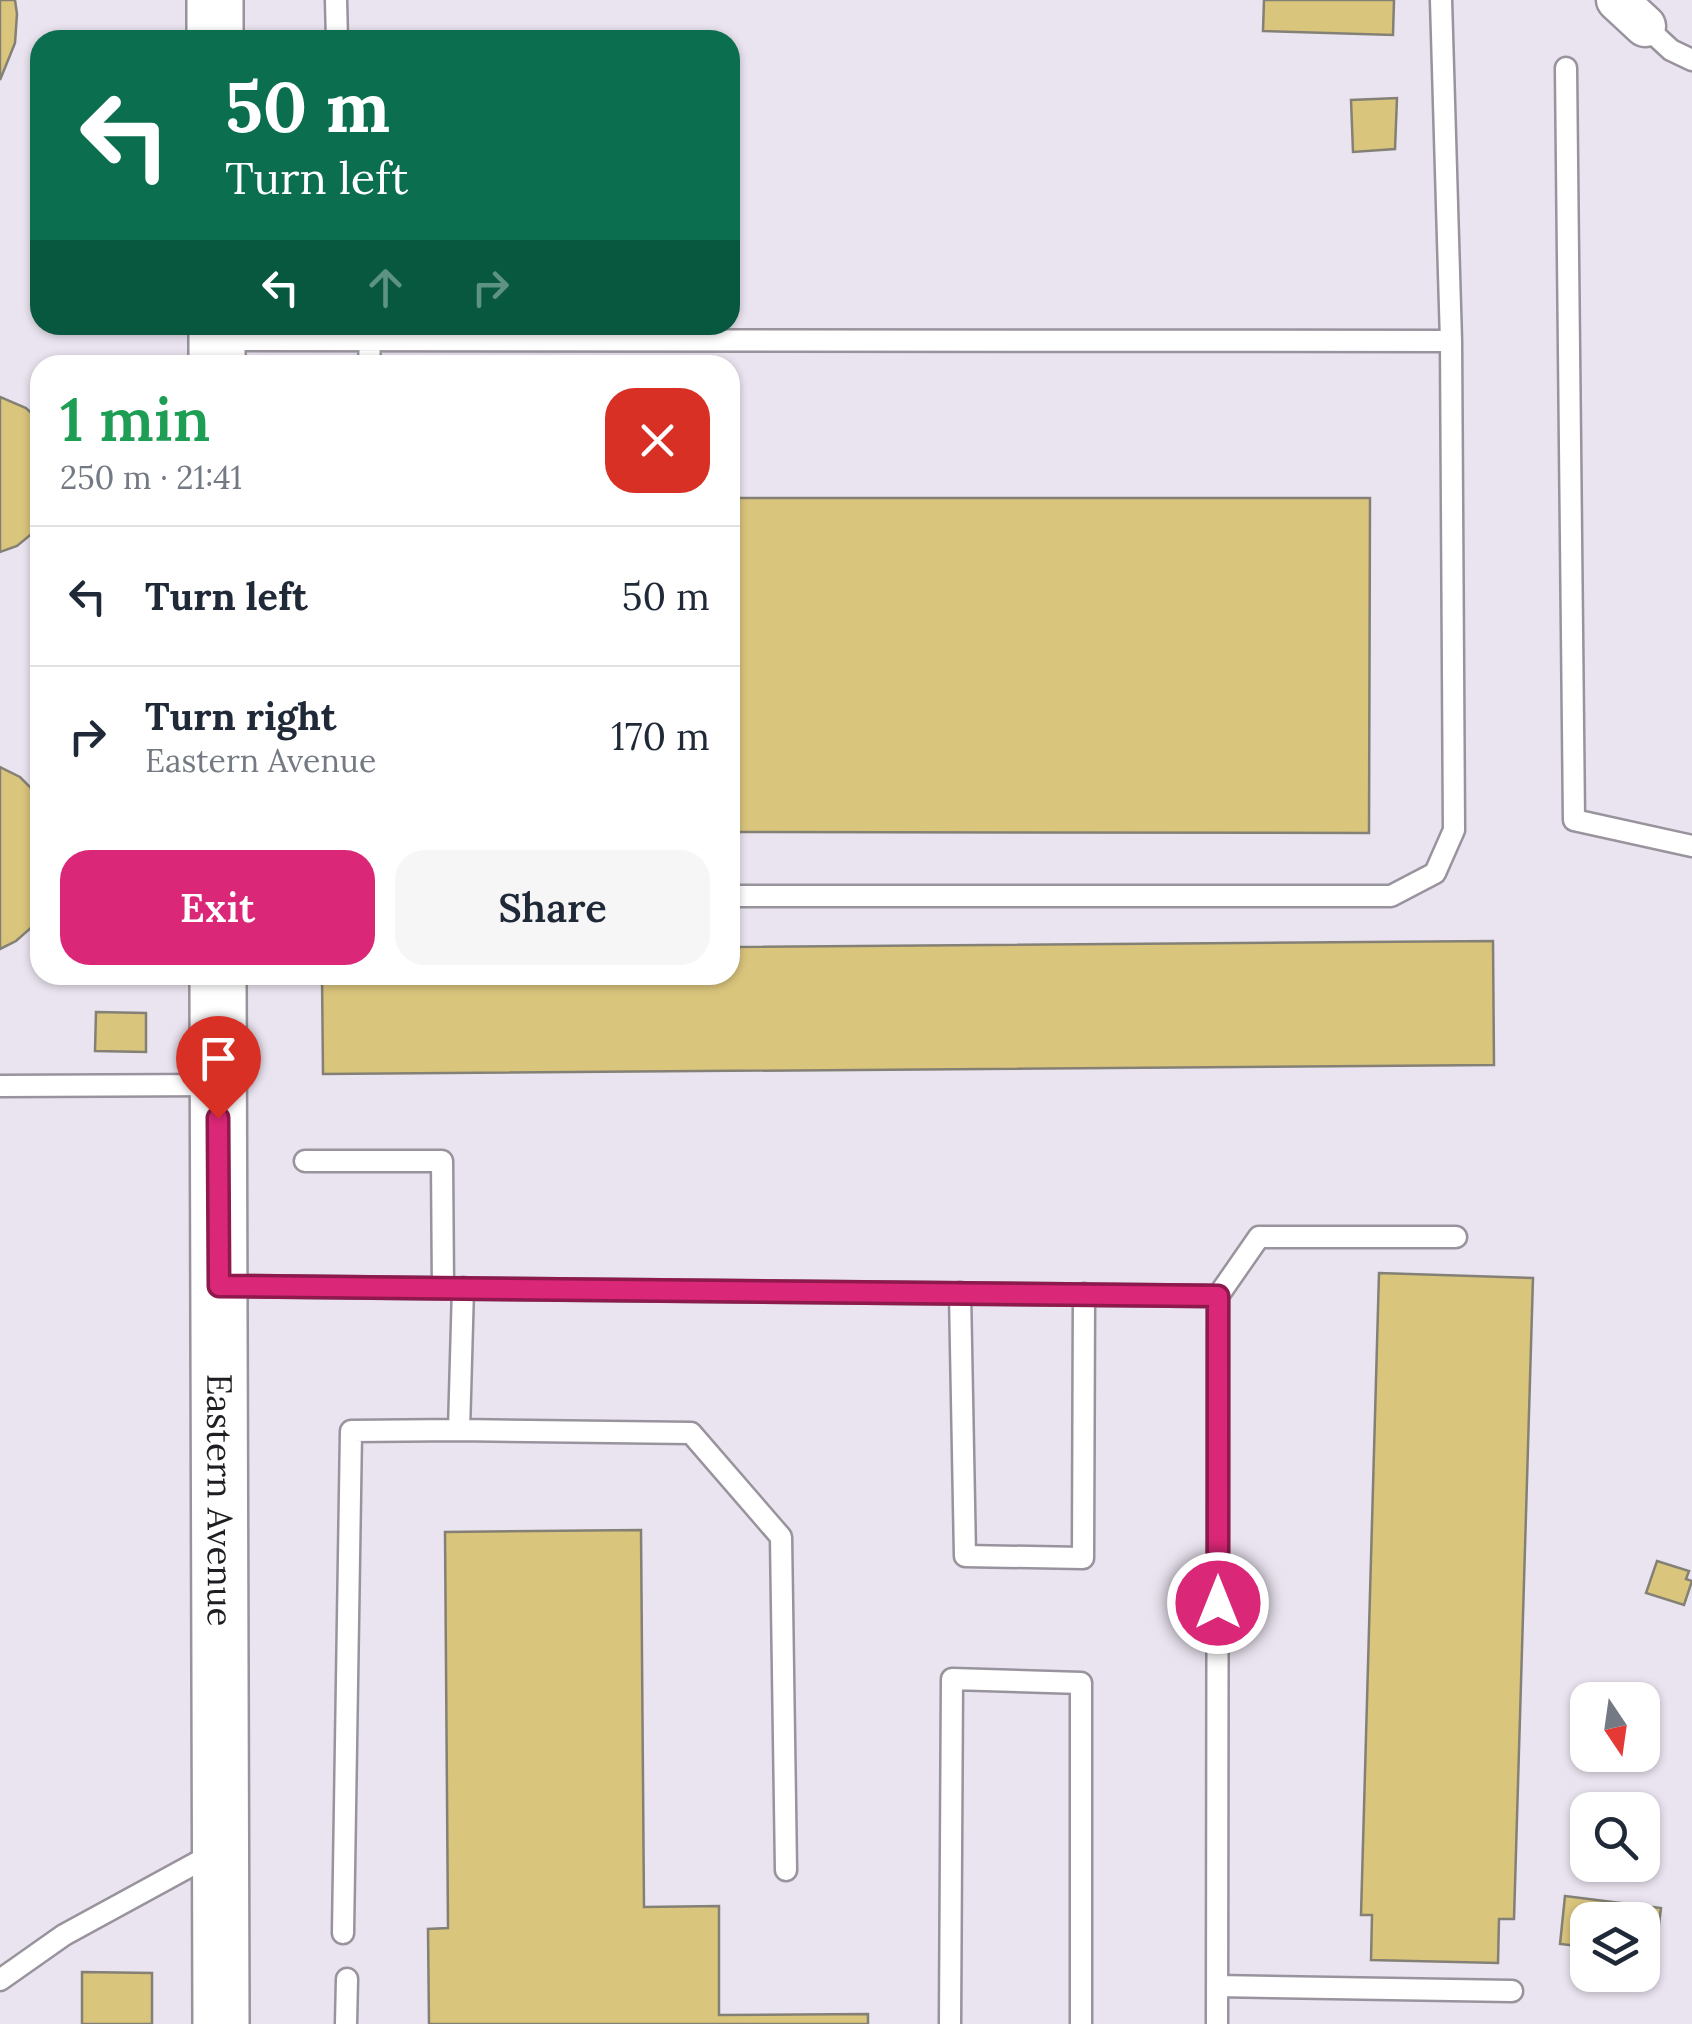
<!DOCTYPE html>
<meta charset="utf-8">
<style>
:root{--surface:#fff;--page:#f6f6f7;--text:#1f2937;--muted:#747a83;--line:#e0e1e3;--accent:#db2777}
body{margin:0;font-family:Lora,serif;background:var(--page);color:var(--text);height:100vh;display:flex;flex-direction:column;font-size:38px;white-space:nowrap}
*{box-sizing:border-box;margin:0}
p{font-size:32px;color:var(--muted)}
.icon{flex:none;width:55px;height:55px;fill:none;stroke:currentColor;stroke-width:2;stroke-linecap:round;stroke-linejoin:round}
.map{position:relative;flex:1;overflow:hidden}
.side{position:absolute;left:30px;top:355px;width:710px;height:630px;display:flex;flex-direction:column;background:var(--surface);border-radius:30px;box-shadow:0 2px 8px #0004}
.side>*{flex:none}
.banner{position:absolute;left:30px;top:30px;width:710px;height:305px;border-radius:30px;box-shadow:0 2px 8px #0004;background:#0b6e4f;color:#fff;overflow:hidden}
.needle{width:65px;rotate:167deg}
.buttons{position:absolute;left:1570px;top:1682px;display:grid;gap:20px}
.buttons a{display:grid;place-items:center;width:90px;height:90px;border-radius:20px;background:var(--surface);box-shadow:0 2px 8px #0004;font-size:50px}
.pin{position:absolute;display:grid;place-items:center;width:85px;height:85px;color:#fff;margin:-102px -42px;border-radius:50% 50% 50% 0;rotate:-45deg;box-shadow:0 0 10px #0007}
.pin .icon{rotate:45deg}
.me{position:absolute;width:110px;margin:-55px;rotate:0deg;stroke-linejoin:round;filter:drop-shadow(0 0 8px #0008)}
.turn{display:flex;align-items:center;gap:35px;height:210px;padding:0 30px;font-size:45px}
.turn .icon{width:130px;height:130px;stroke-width:2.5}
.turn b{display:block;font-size:70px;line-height:85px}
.lanes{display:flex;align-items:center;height:95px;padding:0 30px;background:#0003;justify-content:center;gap:50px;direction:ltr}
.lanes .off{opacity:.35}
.round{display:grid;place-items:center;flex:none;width:105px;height:105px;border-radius:30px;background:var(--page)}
.overview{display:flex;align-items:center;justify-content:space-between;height:170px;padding:0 30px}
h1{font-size:60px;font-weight:600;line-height:75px;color:#1e9e55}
.cta{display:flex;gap:20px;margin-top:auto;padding:20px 30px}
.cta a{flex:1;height:115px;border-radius:30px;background:var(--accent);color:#fff;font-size:40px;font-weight:600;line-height:115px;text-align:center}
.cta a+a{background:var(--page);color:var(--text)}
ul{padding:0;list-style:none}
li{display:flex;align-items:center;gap:30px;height:140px;padding:0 30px;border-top:2px solid var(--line)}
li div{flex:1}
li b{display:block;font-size:38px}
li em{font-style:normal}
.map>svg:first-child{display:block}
.building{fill:#dac57d;stroke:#848075;stroke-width:2.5}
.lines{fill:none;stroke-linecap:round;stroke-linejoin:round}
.lane-casing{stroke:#99939d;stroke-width:25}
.street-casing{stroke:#99939d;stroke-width:45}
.secondary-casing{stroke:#99939d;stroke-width:60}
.lane{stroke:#fff;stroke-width:20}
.street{stroke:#fff;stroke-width:40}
.secondary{stroke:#fff;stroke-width:55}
.route-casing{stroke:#8e194d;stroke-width:25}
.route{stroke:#db2777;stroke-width:18}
.labels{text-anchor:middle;stroke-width:9;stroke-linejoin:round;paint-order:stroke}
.street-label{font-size:35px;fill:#1f1d21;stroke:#eae4f0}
</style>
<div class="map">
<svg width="1692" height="2024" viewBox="0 0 1692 2024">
<rect width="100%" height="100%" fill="#eae4f0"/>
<path class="building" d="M0 0H15L17 14 15 43 0 80Z
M1264 0H1394L1393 35 1263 31Z
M1397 98 1395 149 1353 152 1351 100Z
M0 397 26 408 40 421V527L17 546 0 552Z
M730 498H1370L1369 833 730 832Z
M0 767 20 777 40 797V920L16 941 0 949Z
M1493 941 1494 1065 323 1074 322 975H730V947Z
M96 1012 146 1013V1052L95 1051Z
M1379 1273 1533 1278 1514 1919H1499L1498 1963 1371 1960 1372 1915H1361Z
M641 1530 644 1907 719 1906V2015L868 2014V2024H429L428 1929 448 1928 445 1532Z
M1657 1561 1689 1571 1686 1579 1692 1581 1684 1605 1646 1593Z
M1565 1896 1661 1908 1655 1956 1642 1954V1920H1588V1947L1560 1944Z
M82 1972 152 1973V2024H82Z"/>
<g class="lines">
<g class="lane-casing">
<path id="lane" d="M336 0 337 40
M1645 26 1671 50 1692 60
M1566 68 1574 820 1692 846
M218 340 1451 341
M369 365 370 339
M730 896H1391L1435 873 1454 830 1451 341 1441 0
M0 1086 216 1085
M305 1161H442L443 1288
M221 1286 1218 1296 1217 2024
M960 1293 965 1556 1083 1558 1084 1294
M1218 1296 1259 1237H1456
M459 1430 691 1433 781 1537 786 1870
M343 1933 351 1431 459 1430 463 1288
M0 1980 64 1935 218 1851
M1217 1986 1512 1991
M346 2024 347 1979
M950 2024 952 1679 1081 1683V2024"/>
</g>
<g class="street-casing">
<path id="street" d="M1617 0 1645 26"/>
</g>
<g class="secondary-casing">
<g id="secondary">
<path d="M215 0V40"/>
<path d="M217 325V365"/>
<path id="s1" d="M218 975 221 2024"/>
</g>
</g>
<use href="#lane" class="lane"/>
<use href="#street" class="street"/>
<use href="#secondary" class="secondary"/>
</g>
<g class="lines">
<g class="route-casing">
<path id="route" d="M218 1118 219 1286 1218 1296V1603"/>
</g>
<use href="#route" class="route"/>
</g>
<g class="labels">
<g class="street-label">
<text dy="12" stroke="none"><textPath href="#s1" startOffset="525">Eastern Avenue</textPath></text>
</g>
</g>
</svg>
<div class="buttons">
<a><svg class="needle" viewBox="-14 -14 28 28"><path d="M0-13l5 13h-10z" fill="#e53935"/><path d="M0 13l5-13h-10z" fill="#747a83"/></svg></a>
<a><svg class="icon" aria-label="search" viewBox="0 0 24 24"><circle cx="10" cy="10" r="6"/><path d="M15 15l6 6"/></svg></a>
<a><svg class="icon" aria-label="layers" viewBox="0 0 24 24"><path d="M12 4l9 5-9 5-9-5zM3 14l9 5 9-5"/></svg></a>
</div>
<div class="pin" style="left:218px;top:1118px;background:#d93025"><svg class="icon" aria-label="arrive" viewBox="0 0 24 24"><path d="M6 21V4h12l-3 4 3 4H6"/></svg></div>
<svg class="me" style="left:1218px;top:1603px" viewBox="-20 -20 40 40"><circle r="17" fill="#db2777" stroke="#fff" stroke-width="3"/><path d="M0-11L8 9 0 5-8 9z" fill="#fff"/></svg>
<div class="banner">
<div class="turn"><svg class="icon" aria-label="left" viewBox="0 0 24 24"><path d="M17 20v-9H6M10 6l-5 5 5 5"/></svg><div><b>50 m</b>Turn left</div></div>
<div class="lanes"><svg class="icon" aria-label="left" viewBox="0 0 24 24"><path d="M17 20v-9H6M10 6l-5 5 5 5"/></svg><svg class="icon off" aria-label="ahead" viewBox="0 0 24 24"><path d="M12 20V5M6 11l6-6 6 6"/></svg><svg class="icon off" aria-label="right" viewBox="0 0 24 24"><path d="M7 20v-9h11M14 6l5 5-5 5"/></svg></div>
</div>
<section class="side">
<div class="overview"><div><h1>1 min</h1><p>250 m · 21:41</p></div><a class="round" style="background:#d93025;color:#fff"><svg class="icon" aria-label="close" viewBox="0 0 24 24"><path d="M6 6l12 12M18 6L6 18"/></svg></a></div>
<ul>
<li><svg class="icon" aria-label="left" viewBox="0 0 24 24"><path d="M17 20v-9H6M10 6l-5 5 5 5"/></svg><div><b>Turn left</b></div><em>50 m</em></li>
<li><svg class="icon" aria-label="right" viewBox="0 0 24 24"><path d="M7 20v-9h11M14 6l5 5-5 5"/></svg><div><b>Turn right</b><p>Eastern Avenue</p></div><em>170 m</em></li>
</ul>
<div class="cta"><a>Exit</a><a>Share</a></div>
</section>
</div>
